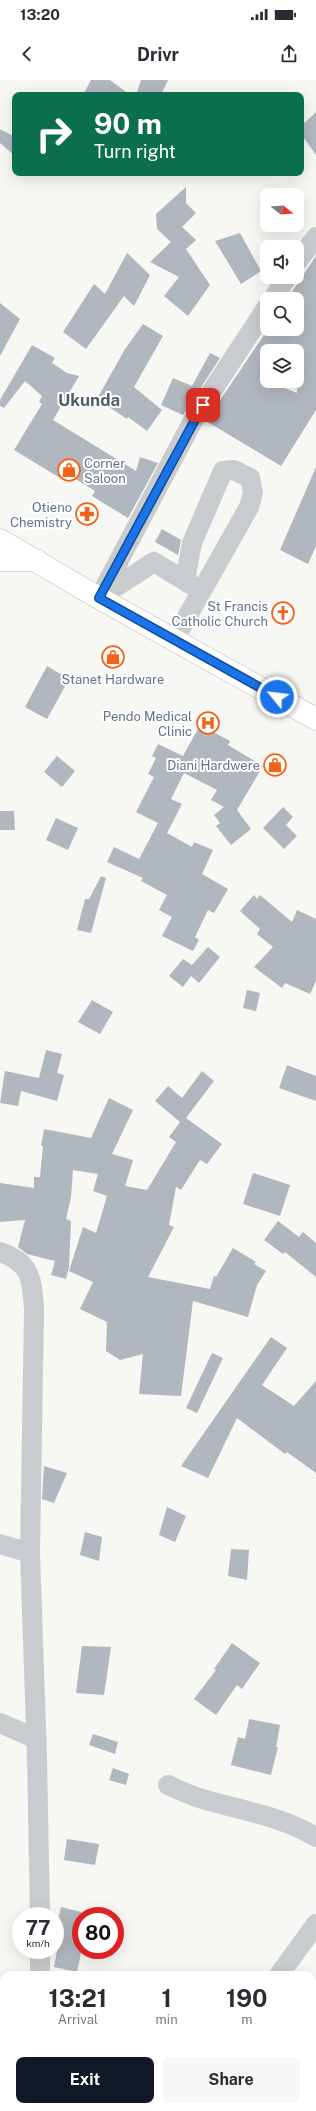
<!DOCTYPE html>
<style>
:root{--surface:#fff;--page:#f7f7f7;--text:#2b2b33;--muted:#7c7c81;--accent:#111827}
body{margin:0;font-family:"Public Sans",sans-serif;background:var(--page);color:var(--text);height:100vh;display:flex;flex-direction:column;font-size:15px;white-space:nowrap}
*{box-sizing:border-box;margin:0}
p{font-size:13px;color:var(--muted)}
.icon{flex:none;width:22px;height:22px;fill:none;stroke:currentColor;stroke-width:2;stroke-linecap:round;stroke-linejoin:round}
.map{position:relative;flex:1;overflow:hidden}
.drawer{position:absolute;left:0px;top:1891px;width:316px;height:140px;display:flex;flex-direction:column;background:var(--surface);border-radius:12px 12px 0 0;box-shadow:0 4px 16px #0002}
.drawer>*{flex:none}
.hud{position:absolute;left:12px;top:12px;width:292px;height:84px;border-radius:8px;box-shadow:0 4px 16px #0002;background:#0b6e4f;color:#fff;overflow:hidden}
.needle{width:26px;rotate:107deg}
.fabs{position:absolute;left:260px;top:108px;display:grid;gap:8px}
.fabs a{display:grid;place-items:center;width:44px;height:44px;border-radius:8px;background:var(--surface);box-shadow:0 4px 16px #0002;font-size:20px}
.speed{position:absolute;left:12px;top:1827px;display:flex;gap:8px;font-size:20px;font-weight:700;text-align:center}
.speed>*{display:grid;place-content:center;width:52px;height:52px;border-radius:50%;background:var(--surface);box-shadow:0 4px 16px #0002;line-height:1}
.speed small{font-size:10px;font-weight:400}
.speed .limit{border:6px solid #d22;background:#fff;color:#111}
.pin{position:absolute;display:grid;place-items:center;width:34px;height:34px;color:#fff;margin:-17px;border-radius:8px;box-shadow:0 2px 6px #0006}
.me{position:absolute;width:44px;margin:-22px;rotate:299deg;stroke-linejoin:round;filter:drop-shadow(0 0 3px #0008)}
.turn{display:flex;align-items:center;gap:14px;height:84px;padding:0 16px;font-size:18px}
.turn .icon{width:52px;height:52px;stroke-width:2.5}
.turn b{display:block;font-size:28px;line-height:34px}
.eta{display:flex;justify-content:space-evenly;align-items:center;height:68px;text-align:center}
.eta b{font-size:24px;font-weight:700;line-height:28px}
.cta{display:flex;gap:8px;margin-top:auto;padding:8px 16px}
.cta a{flex:1;height:46px;border-radius:8px;background:var(--accent);color:#fff;font-size:16px;font-weight:700;line-height:46px;text-align:center}
.cta a+a{background:var(--page);color:var(--text)}
.status{display:flex;justify-content:space-between;align-items:center;height:28px;padding:0 20px;background:var(--surface);direction:ltr}
.status svg{height:11px;fill:currentColor}
header{display:flex;justify-content:space-between;align-items:center;height:52px;padding:0 16px;background:var(--surface);font-size:18px;font-weight:700}
.map>svg:first-child{display:block}
.building{fill:#b0b7bf;fill-rule:evenodd}
.lines{fill:none;stroke-linecap:round;stroke-linejoin:round}
.major-casing{stroke:#bbbec2;stroke-width:23}
.highway-casing{stroke:#babdc0;stroke-width:23}
.minor{stroke:#c9cccf;stroke-width:20}
.major{stroke:#fff;stroke-width:22}
.highway{stroke:#fff;stroke-width:22}
.route-casing{stroke:#114b97;stroke-width:10}
.route{stroke:#1a73e8;stroke-width:7}
.labels{text-anchor:middle;stroke-width:4;stroke-linejoin:round;paint-order:stroke}
.poi-label{font-size:13px;fill:#637388;stroke:#fff;text-anchor:end}
.district-label{font-size:17px;font-weight:bold;fill:#525e6c;stroke:#fff}
</style>
<div class="status"><b>13:20</b><svg viewBox="0 0 49 12"><path d="M0 12V9h3v3zM5 12V6h3v6zM10 12V3h3v9zM15 12V0h3v12zM26 1h20v11H26zM47 4h2v5h-2z"/></svg></div>
<header><svg class="icon" aria-label="back" viewBox="0 0 24 24"><path d="M15 5l-7 7 7 7"/></svg>Drivr<svg class="icon" aria-label="share" viewBox="0 0 24 24"><path d="M12 15V3M7 8l5-5 5 5M5 13v7h14v-7"/></svg></header>
<div class="map">
<svg width="316" height="2031" viewBox="0 0 316 2031">
<rect width="100%" height="100%" fill="#f7f7f3"/>
<path class="building" d="M91 0H110L130 15H83Z
M141 0H168L161 15H136Z
M316 32V75L301 54V46Z
M0 49 15 57V76L0 63Z
M186 107V123L196 133 182 147 196 160 186 169 210 205 188 236 164 216 179 197 150 182 171 162 157 149 156 134Z
M240 153 261 191 241 204 215 161Z
M127 173 150 195 134 226 124 216 86 269 63 252 94 204 105 214Z
M316 176V330L281 386 206 341 268 249H297V219H287ZM267 271H297V313L267 301Z
M0 223 20 239 0 276Z
M143 244 163 256 134 307 162 330 147 351 128 337 127 339 97 319 125 269Z
M32 265 55 278 52 283 67 293 79 296 53 340 136 391 140 377 158 383 128 438 92 416 95 411 69 395 65 401 14 370 42 324 39 322 42 316 25 301 4 328 0 326V320Z
M210 273 220 278 183 335 161 325 173 298 192 306Z
M316 387V466L308 484 280 470Z
M162 449 181 460 178 475 155 462Z
M47 586 69 599 47 639 25 627Z
M200 645 230 661 228 665 263 686 237 730 251 749 231 765 216 746 220 743 214 735 224 727 211 720 217 710 184 693 171 719 182 724 167 753 192 767 194 762 213 770 202 794 228 809 214 833 208 830 195 857 199 860 193 871 162 856 172 837 159 830 167 815 141 801 143 798 107 782 114 767 139 779 158 743 136 732 154 697 148 694 156 678 152 676 158 664 183 676Z
M57 676 75 691 62 707 44 692Z
M283 727 293 737 286 745 297 756 284 769 263 748Z
M0 731H14L15 750H0Z
M56 738 78 748 68 770 46 760Z
M101 796 106 798 91 853 77 850 85 819H89Z
M254 815 257 819 260 815 292 842 297 830 316 839V901L310 914 285 903 282 908 254 887 273 867 257 854 260 849 240 831Z
M208 867 220 877 199 903 191 896 183 907 169 896 183 879 192 885Z
M247 910 260 913 256 931 243 928Z
M92 920 113 932 100 954 78 942Z
M46 970 62 974 57 993 64 995 57 1021 21 1011 18 1026 0 1023 5 991 39 998Z
M287 985 316 996V1021L279 1008Z
M202 991 214 1001 186 1038 222 1064 207 1084 200 1080 181 1110 176 1107 169 1145 174 1147 148 1197 210 1209 214 1196 216 1197 233 1168 256 1182 254 1184 266 1191 257 1205 248 1237 193 1221 181 1316 139 1314 143 1274 120 1280 106 1271 107 1242 80 1229 93 1202 69 1191 83 1147 96 1153 107 1116 93 1111 98 1094 73 1090 71 1117 66 1139 71 1141 69 1187 66 1199 51 1195 55 1181 27 1174 18 1167 25 1140 0 1142V1103L34 1108V1097H40L43 1066H41L44 1049 91 1058 109 1018 133 1030 112 1074 133 1080 125 1106 147 1110 176 1062 169 1057 180 1042 155 1021 168 1006 182 1018Z
M253 1093 290 1105 280 1136 243 1124Z
M278 1141 299 1157 303 1152 316 1163V1197L285 1172 283 1174 264 1160Z
M271 1257 287 1268 262 1305 294 1326 316 1301V1393L287 1372 285 1374 237 1338 208 1398 181 1386Z
M212 1273 223 1278 197 1333 186 1328Z
M44 1386 67 1393 54 1423 42 1419Z
M167 1427 186 1436 175 1462 159 1455Z
M85 1452 102 1457 99 1481 80 1475Z
M231 1469 249 1470 247 1500 228 1496Z
M232 1563 260 1583 242 1609 237 1605 216 1635 194 1619 216 1590 214 1589Z
M82 1566 111 1567 104 1615 76 1613Z
M249 1639 280 1645 276 1667H278L271 1695 231 1685 238 1657 245 1659Z
M93 1654 118 1662 115 1674 89 1665Z
M113 1688 129 1694 126 1705 109 1700Z
M67 1759 99 1764 95 1785 64 1780Z
M61 1827 81 1832V1873L77 1892 54 1887 61 1850 56 1849Z"/>
<g class="lines">
<g class="major-casing">
<path id="major" d="M0 480H36"/>
</g>
<g class="highway-casing">
<path id="highway" d="M0 460 99 518 316 639"/>
</g>
<path class="minor" d="M297 182 316 157
M273 219 287 197
M100 517 154 482 195 507
M99 518 195 337 267 227
M174 560 249 427 253 413 250 398 234 390 223 391 192 463 185 501
M0 1172C32 1183 32 1200 34 1230L30 1473 37 1677 40 1836
M0 1464 30 1473
M0 1643 37 1659
M168 1705C177 1709 187 1714 196 1717 237 1730 279 1735 316 1757
M40 1870V1895
M279 1895 316 1844
M41 2027V2031"/>
<use href="#major" class="major"/>
<use href="#highway" class="highway"/>
</g>
<g class="lines">
<g class="route-casing">
<path id="route" d="M203 325 99 518 277 617"/>
</g>
<use href="#route" class="route"/>
</g>
<defs>
<g id="shop-ring" transform="scale(1.15)"><circle r="9.5" fill="#fff" stroke="#f56116" stroke-width="1.5"/><path d="M-5-2.5h2.3a2.7 3.5 0 0 1 5.4 0H5L5.5 6h-11ZM-1.5-2.5h3a1.5 2.3 0 0 0-3 0Z" fill="#f56116"/></g>
<g id="pharmacy-ring" transform="scale(1.15)"><circle r="9.5" fill="#fff" stroke="#f56116" stroke-width="1.5"/><path d="M-2-6h4v4h4v4h-4v4h-4v-4h-4v-4h4Z" fill="#f56116"/></g>
<g id="church-ring" transform="scale(1.15)"><circle r="9.5" fill="#fff" stroke="#f56116" stroke-width="1.5"/><path d="M-1.2-6h2.4v3.5h3.3v2.4h-3.3V6h-2.4V-.1h-3.3v-2.4h3.3Z" fill="#f56116"/></g>
<g id="hospital-ring" transform="scale(1.15)"><circle r="9.5" fill="#fff" stroke="#f56116" stroke-width="1.5"/><path d="M-5-5h3v3.5h4V-5h3V5h-3V1.5h-4V5h-3Z" fill="#f56116"/></g>
</defs>
<g fill-rule="evenodd">
<use href="#shop-ring" x="69" y="390"/>
<use href="#pharmacy-ring" x="87" y="434"/>
<use href="#church-ring" x="283" y="533"/>
<use href="#shop-ring" x="113" y="577"/>
<use href="#hospital-ring" x="208" y="643"/>
<use href="#shop-ring" x="275" y="685"/>
</g>
<g class="labels">
<g class="poi-label">
<text x="84" y="388" text-anchor="start">Corner<tspan x="84" dy="15">Saloon</tspan></text>
<text x="72" y="432">Otieno<tspan x="72" dy="15">Chemistry</tspan></text>
<text x="268" y="531">St Francis<tspan x="268" dy="15">Catholic Church</tspan></text>
<text x="113" y="604" text-anchor="middle">Stanet Hardware</text>
<text x="192" y="641">Pendo Medical<tspan x="192" dy="15">Clinic</tspan></text>
<text x="260" y="690">Diani Hardwere</text>
</g>
<g class="district-label">
<text x="89" y="326">Ukunda</text>
</g>
</g>
</svg>
<div class="fabs">
<a><svg class="needle" viewBox="-14 -14 28 28"><path d="M0-13l5 13h-10z" fill="#e53935"/><path d="M0 13l5-13h-10z" fill="#7c7c81"/></svg></a>
<a><svg class="icon" aria-label="sound" viewBox="0 0 24 24"><path d="M4 9h4l5-4v14l-5-4H4zM17 9q2 3 0 6"/></svg></a>
<a><svg class="icon" aria-label="search" viewBox="0 0 24 24"><circle cx="10" cy="10" r="6"/><path d="M15 15l6 6"/></svg></a>
<a><svg class="icon" aria-label="layers" viewBox="0 0 24 24"><path d="M12 4l9 5-9 5-9-5zM3 14l9 5 9-5"/></svg></a>
</div>
<div class="speed"><div>77<small>km/h</small></div><div class="limit">80</div></div>
<div class="pin" style="left:203px;top:325px;background:#d93025"><svg class="icon" aria-label="arrive" viewBox="0 0 24 24"><path d="M6 21V4h12l-3 4 3 4H6"/></svg></div>
<svg class="me" style="left:277px;top:617px" viewBox="-20 -20 40 40"><circle r="17" fill="#1a73e8" stroke="#fff" stroke-width="3"/><path d="M0-11L8 9 0 5-8 9z" fill="#fff"/></svg>
<div class="hud">
<div class="turn"><svg class="icon" aria-label="right" viewBox="0 0 24 24"><path d="M7 20v-9h11M14 6l5 5-5 5"/></svg><div><b>90 m</b>Turn right</div></div>
</div>
<section class="drawer">
<div class="eta">
<div><b>13:21</b><p>Arrival</p></div>
<div><b>1</b><p>min</p></div>
<div><b>190</b><p>m</p></div>
</div>
<div class="cta"><a>Exit</a><a>Share</a></div>
</section>
</div>
